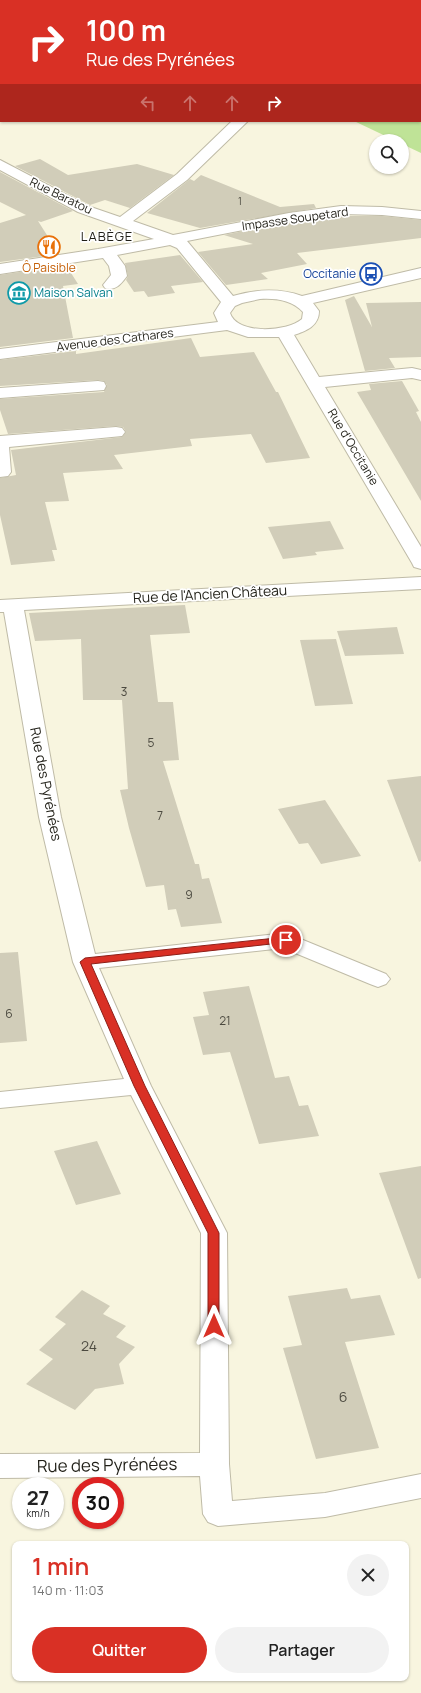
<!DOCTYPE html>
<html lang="fr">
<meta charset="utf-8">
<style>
:root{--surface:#fff;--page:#f2f2f2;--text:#222;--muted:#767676;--accent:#d93025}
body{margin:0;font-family:Manrope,sans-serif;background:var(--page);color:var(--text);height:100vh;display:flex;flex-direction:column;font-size:15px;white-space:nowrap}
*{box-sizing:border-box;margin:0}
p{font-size:13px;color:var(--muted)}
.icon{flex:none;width:22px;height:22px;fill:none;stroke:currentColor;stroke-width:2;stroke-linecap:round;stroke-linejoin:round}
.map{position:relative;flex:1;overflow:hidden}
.drawer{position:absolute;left:12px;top:1541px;width:397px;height:140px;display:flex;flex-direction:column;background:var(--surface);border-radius:8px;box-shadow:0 1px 3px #0004}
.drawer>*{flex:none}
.guide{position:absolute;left:0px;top:0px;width:421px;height:122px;box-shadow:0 1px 3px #0004;background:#d93025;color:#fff;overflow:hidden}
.fabs{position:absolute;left:369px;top:134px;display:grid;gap:8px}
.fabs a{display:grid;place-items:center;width:40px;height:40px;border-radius:50%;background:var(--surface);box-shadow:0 1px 3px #0004;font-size:20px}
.speed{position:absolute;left:12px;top:1477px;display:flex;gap:8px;font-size:20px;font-weight:700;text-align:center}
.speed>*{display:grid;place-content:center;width:52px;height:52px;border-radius:50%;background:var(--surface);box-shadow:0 1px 3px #0004;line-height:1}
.speed small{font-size:10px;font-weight:400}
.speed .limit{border:6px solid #d22;background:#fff;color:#111}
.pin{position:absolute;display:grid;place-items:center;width:34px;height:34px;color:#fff;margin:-17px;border:2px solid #fff;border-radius:50%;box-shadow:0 1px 4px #0007}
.me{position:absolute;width:44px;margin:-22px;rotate:0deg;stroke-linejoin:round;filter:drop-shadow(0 0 3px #0008)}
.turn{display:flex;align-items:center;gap:14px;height:84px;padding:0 20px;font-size:18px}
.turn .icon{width:52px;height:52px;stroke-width:2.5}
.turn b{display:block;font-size:28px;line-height:34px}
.lanes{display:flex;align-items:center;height:38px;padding:0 20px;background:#0003;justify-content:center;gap:20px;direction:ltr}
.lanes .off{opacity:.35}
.round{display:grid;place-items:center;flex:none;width:42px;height:42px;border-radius:21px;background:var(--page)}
.head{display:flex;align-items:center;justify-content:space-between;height:68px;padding:0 20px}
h1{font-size:24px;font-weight:600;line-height:30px;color:var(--accent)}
.cta{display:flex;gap:8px;margin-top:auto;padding:8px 20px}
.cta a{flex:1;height:46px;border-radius:24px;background:var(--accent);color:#fff;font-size:16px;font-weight:600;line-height:46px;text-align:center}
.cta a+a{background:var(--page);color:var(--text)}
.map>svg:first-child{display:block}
.green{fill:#bfe397}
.building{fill:#d1cdb9}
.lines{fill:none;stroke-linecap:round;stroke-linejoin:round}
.minor-casing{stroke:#bfbba7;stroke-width:2}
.minor{fill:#fff;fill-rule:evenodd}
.route{fill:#d93025;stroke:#8d1f18}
.labels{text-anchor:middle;stroke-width:3.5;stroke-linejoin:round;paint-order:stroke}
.far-number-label{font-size:10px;fill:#4c4a40}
.far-street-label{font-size:12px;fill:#201f17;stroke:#fff}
.far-food-label{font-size:12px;fill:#c56008;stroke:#fff}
.far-transit-label{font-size:12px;fill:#164399;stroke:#fff;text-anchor:end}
.far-culture-label{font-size:12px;fill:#0d838f;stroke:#fff;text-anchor:start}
.number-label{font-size:12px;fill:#4c4a40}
.far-quarter-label{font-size:13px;letter-spacing:1px;fill:#201f17;stroke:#fff}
.street-label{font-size:14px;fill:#201f17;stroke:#fff}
.near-number-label{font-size:14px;fill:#4c4a40}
.near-street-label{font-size:17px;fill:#201f17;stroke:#fff}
</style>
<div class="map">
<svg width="421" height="1693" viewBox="0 0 421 1693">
<rect width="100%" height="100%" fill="#f8f5df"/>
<path class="green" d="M420 56H421V153L402 144V141H396L354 121H420Z"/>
<path class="building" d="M40 159 68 175 137 164 174 175 130 208 105 200 90 205 15 166Z
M0 172 73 211 41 222 38 221 59 254 0 262V223L26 215 0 202Z
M201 175 280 207 314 204 316 208 200 228 147 213 190 179 194 181Z
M341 216H382L421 220V238L297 253 307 264 261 273 268 279 226 285 198 252 253 244 224 235 289 222Z
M180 255 203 282 171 286 175 293 148 297 144 291 134 292 126 280 128 276 125 263Z
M66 265 78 284 63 286 73 338 0 347V275Z
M354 296 372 327 366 303 421 302V357L389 358 395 368 365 371 345 300Z
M191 338 200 357 254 352 276 392H278L310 458 266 463 251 434 190 439 192 446 114 455 123 469 63 473 69 501 45 502 57 550H52L55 561 11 565 0 515V478L16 475 11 450 122 437 126 432 123 427 116 426 8 434 0 410V399L104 392 107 385 104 381 98 380 0 386V360L76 351V354Z
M402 381 419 411 416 412 421 422V501L357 392 371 390 369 384Z
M330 521 344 549 315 552 317 555 283 559 268 527Z
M185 605 190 633 150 635 158 702H173L179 760 163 761 195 864H199L202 879 209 878 222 923 181 927 176 909 168 910 164 885 146 887 129 828 120 790 128 789 122 700H83L81 639 35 641 29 613Z
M397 627 404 654 345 656 337 631Z
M336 639 353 704 315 706 300 640Z
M421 776V861L419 862 387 780Z
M325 800 361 856 321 864 308 843 299 844 278 809Z
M18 952 27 1041 0 1043V953Z
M249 986 275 1078 289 1076 299 1106 308 1105 319 1136 259 1144 230 1052 203 1055 193 1017 209 1015 203 992Z
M97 1141 121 1194 76 1205 54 1151Z
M421 1166V1278L418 1279 379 1173Z
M347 1288 351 1299 380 1295 395 1335 345 1342 379 1448 316 1459 283 1348 302 1345 288 1296Z
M82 1290 110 1306 103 1314 126 1326 116 1337 135 1347 119 1364 124 1384 95 1389 75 1410 26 1384 53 1359 39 1350 66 1324 55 1317Z"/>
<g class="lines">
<g class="minor-casing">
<path id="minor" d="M23 0H43L23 1Z
M0 1H1V9H0Z
M420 47H421V55H420Z
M0 50H1V59H0Z
M232 121H248L187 180 133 221 173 235 289 213 341 206 382 207 421 211V219L382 215 341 214 289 221 187 241 233 296C257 289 279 288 302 296L421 268V278L313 303 319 311C319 326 306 331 294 335L319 377 412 368 421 370V380L412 378 325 387 421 547V569L414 567 412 563 279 337H248L227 330 0 359V349L218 322 214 313 221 302 177 248 170 245 117 255 125 266 127 276C121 284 116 291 105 288L103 285 111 275 109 266 103 258 0 274V264L98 249 154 239 78 212 0 170V160L88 206 120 217 177 174ZM260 299C275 298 292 300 303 312L302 319C287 332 237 335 230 313L235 306 242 303Z
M98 381 104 382 106 386 104 390 0 398V388Z
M116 427 122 428 125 432 122 436 9 447 11 472 8 476 0 477V436Z
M421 577V589L24 610 61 817 95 954 286 933 386 974 390 979 386 984 378 987 370 984 283 948 99 968 151 1086 227 1233 229 1464 232 1501 325 1493 421 1474V1498L325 1517 218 1526 208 1522 203 1514 200 1476 0 1478V1454L200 1453 201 1233 131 1095 0 1108V1092L124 1079 73 962 39 817 4 612H0V600Z"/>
</g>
<use href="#minor" class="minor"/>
</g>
<path class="route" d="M286 937 291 940 289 942 91 964 145 1086 219 1233V1326L218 1329H210L208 1326V1233L134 1086 80 962 85 958Z"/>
<defs>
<g id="restaurant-ring" transform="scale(1.15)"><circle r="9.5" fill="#fff" stroke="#e8710a" stroke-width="1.5"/><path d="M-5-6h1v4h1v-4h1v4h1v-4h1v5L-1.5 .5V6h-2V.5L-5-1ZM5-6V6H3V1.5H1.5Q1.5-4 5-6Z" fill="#e8710a"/></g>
<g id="bus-ring" transform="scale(1.15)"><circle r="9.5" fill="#fff" stroke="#1a4fb4" stroke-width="1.5"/><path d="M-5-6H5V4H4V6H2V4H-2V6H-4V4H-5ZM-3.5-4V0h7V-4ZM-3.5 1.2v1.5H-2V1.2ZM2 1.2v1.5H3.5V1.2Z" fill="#1a4fb4"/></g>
<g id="museum-ring" transform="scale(1.15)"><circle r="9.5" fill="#fff" stroke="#0f9aa8" stroke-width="1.5"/><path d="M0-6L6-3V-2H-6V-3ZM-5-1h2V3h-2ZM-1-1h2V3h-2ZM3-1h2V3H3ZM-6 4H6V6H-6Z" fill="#0f9aa8"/></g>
</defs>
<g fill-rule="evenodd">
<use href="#restaurant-ring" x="49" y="247"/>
<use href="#bus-ring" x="371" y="274"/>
<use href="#museum-ring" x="19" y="293"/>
</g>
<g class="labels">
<g class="far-number-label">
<text x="240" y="205">1</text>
</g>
<g class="far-street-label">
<text transform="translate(61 196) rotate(26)" y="4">Rue Baratou</text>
<text transform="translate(295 219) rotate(-8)" y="4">Impasse Soupetard</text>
<text transform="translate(115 340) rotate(-7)" y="4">Avenue des Cathares</text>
<text transform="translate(353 447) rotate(59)" y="4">Rue d'Occitanie</text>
</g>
<g class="far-food-label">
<text x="49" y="272">Ô Paisible</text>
</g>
<g class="far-transit-label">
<text x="356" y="278">Occitanie</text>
</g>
<g class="far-culture-label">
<text x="34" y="297">Maison Salvan</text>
</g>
<g class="number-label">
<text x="124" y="696">3</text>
<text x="151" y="747">5</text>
<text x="160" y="820">7</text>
<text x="189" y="899">9</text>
<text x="9" y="1018">6</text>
<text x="225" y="1025">21</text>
</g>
<g class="far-quarter-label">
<text x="107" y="241">LABÈGE</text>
</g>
<g class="street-label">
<text transform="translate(210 594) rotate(-3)" y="5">Rue de l'Ancien Château</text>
<text transform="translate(46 784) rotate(79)" y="5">Rue des Pyrénées</text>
</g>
<g class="near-number-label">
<text x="89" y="1351">24</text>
<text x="343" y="1402">6</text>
</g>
<g class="near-street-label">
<text transform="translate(107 1465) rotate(-1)" y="6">Rue des Pyrénées</text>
</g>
</g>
</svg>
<div class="fabs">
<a><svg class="icon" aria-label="search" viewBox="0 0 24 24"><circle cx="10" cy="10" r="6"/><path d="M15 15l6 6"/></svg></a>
</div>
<div class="speed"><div>27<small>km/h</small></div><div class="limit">30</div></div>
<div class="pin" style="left:286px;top:940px;background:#d93025"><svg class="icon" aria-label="arrive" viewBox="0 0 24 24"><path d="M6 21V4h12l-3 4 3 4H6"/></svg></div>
<svg class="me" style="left:214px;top:1326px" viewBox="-20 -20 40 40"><path d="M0-17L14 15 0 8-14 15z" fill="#d93025" stroke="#fff" stroke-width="4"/></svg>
<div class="guide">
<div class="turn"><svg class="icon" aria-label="right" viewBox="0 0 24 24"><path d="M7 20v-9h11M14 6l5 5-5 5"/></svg><div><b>100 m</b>Rue des Pyrénées</div></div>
<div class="lanes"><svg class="icon off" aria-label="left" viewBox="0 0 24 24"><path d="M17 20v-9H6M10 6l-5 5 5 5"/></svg><svg class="icon off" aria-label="ahead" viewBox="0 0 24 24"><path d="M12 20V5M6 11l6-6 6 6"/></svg><svg class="icon off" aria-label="ahead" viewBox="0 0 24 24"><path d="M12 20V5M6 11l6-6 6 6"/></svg><svg class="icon" aria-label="right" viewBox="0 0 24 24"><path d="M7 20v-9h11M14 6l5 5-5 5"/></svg></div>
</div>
<section class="drawer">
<div class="head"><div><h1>1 min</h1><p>140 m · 11:03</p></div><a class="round"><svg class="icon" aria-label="close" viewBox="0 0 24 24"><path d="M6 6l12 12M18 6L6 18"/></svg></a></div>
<div class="cta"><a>Quitter</a><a>Partager</a></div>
</section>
</div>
